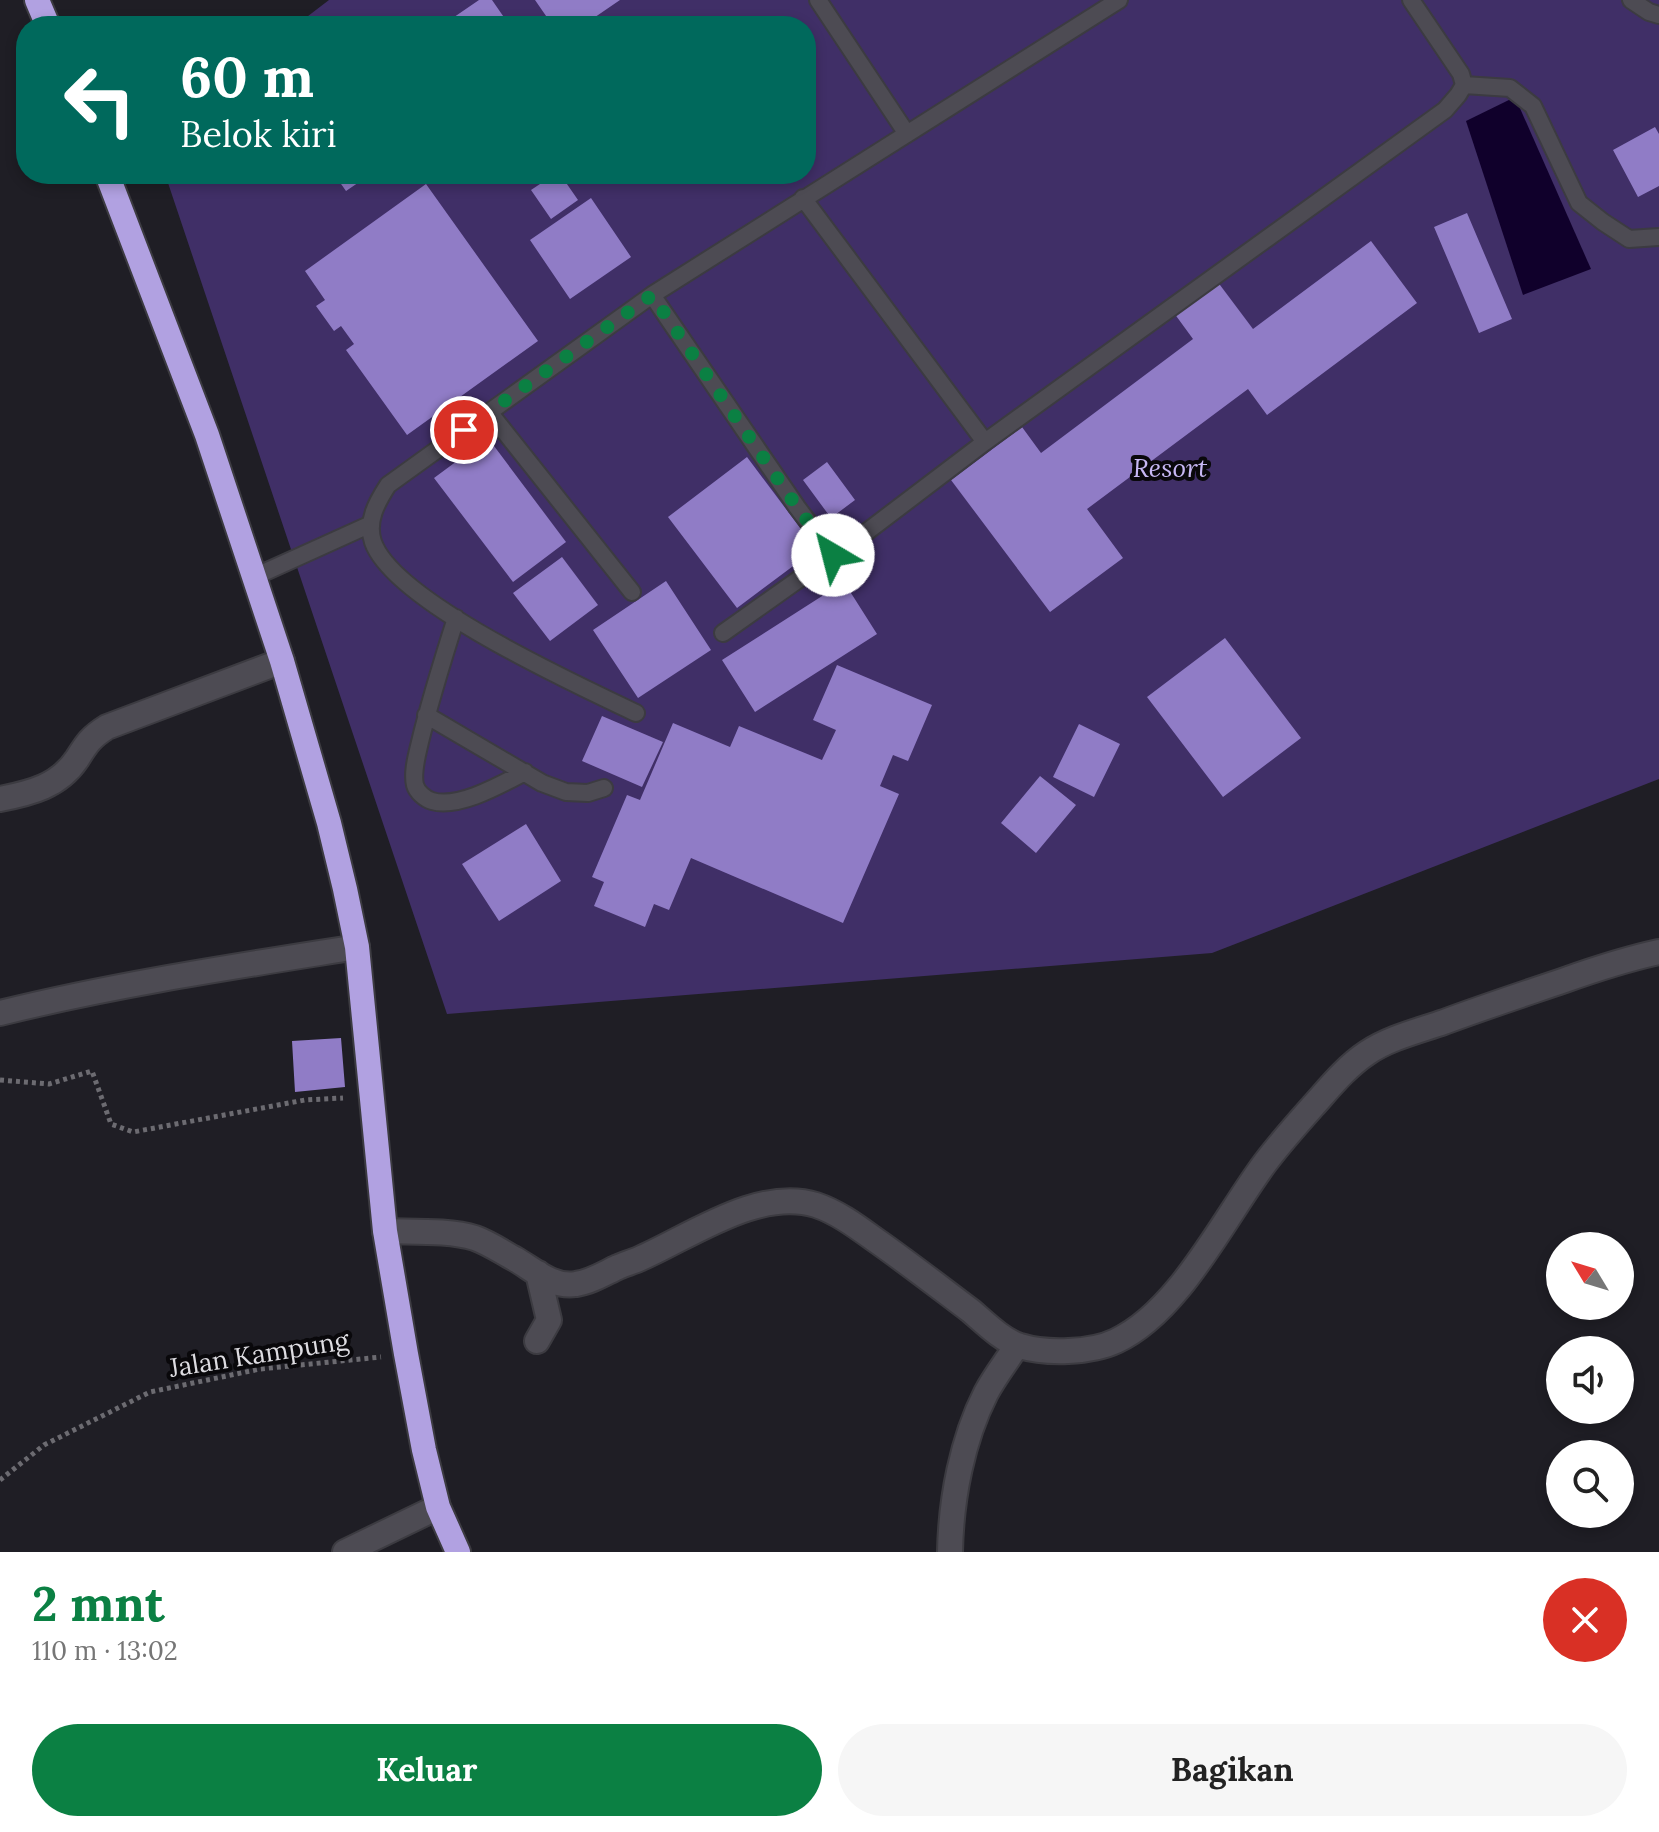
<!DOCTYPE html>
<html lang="id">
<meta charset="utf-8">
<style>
:root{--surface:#fff;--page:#f6f6f6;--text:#222;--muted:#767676;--accent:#0b8043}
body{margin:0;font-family:Lora,serif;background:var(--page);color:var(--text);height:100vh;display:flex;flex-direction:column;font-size:30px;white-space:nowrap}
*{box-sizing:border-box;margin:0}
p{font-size:26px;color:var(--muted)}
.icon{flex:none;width:44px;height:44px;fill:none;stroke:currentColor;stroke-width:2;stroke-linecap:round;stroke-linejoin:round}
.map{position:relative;height:1552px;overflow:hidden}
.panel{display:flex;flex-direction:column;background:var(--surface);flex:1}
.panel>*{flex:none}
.top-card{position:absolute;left:16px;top:16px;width:800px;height:168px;border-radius:32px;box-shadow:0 4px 12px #0003;background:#00695c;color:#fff;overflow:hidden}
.needle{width:52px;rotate:308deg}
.tools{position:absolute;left:1546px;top:1232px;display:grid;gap:16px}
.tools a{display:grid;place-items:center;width:88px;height:88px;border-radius:50%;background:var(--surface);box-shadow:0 4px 12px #0003;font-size:40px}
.pin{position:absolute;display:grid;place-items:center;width:68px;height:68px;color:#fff;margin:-34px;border:4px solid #fff;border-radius:50%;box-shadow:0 2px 8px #0007}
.me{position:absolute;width:88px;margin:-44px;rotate:323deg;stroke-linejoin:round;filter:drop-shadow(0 0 6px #0008)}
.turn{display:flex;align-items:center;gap:28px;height:168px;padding:0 32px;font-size:36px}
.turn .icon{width:104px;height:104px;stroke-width:2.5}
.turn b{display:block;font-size:56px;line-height:68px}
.round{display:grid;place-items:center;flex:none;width:84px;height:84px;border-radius:42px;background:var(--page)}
.summary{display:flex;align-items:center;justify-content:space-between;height:136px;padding:0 32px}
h1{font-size:48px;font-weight:800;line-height:60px;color:var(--accent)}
.primary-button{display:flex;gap:16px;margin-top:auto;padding:16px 32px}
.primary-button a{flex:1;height:92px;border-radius:48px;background:var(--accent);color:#fff;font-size:32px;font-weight:800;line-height:92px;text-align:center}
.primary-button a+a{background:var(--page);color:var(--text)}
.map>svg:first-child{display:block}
.green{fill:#402f67}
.water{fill:#10002b}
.building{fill:#907cc6}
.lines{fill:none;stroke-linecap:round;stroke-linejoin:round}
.lane-casing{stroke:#3c3b41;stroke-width:20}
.street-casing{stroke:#3c3b41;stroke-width:28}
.highway-casing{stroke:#3c3b41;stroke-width:28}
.path{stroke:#6c6b71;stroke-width:5;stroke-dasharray:4 4;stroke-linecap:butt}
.lane{stroke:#4d4b53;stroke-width:16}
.street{stroke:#4d4b53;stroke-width:24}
.highway{stroke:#b1a1e1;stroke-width:24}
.route{stroke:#0b8043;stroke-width:14;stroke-dasharray:0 25.2}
.labels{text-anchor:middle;stroke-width:8;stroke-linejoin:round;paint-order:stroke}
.park-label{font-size:26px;font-style:italic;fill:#c7b8f4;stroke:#09080b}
.street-label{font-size:26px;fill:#dddce1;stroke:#09080b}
</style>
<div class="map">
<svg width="1659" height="1552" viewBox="0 0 1659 1552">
<rect width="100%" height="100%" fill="#1f1e25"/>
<path class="green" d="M329 0H1659V779L1212 953 447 1014 165 174H806V26H295Z"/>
<path class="water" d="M1515 97 1591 269 1523 295 1466 121Z"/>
<path class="building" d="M479 0H492L510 26H441Z
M535 0H620L582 26H553Z
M1655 127 1659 134V186L1638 197 1613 150Z
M334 174H371L346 191Z
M555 174H560L578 200 551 219 531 190Z
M426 184 538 341 407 435 346 350 354 344 341 326 334 331 316 306 325 300 305 271Z
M591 198 631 257 570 299 530 240Z
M1467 213 1512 319 1479 333 1434 227Z
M1371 241 1417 303 1267 415 1248 389 1087 509 1123 558 1050 612 951 480 1022 427 1041 453 1193 339 1174 313 1217 281 1253 329Z
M488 438 566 542 513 582 434 478Z
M747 457 816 549 737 608 668 517Z
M827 462 855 500 831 518 803 480Z
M562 557 598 605 550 641 513 593Z
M666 581 711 650 638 698 593 630Z
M844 582 877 634 755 712 722 660Z
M1225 638 1301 738 1223 797 1147 697Z
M837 665 932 705 908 761 893 755 880 786 899 794 843 923 691 858 669 910 654 904 645 927 594 906 604 882 592 877 627 795 640 800 673 723 730 747 739 726 822 760 836 730 813 720Z
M602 716 663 742 642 787 582 761Z
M1079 724 1120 744 1094 797 1053 777Z
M1040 776 1076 805 1036 853 1001 823Z
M526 824 561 881 499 921 462 864Z
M341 1038 345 1087 295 1092 292 1041Z"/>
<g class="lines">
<g class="lane-casing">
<path id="lane" d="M818 0 907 134
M1631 0 1649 12 1659 15
M1464 85 1510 88 1533 106 1579 203 1603 222 1629 239 1659 237
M803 198 985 442
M652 295 797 507 833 555 852 543 985 442 1445 110 1458 95 1464 85 1461 74 1411 0
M489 412 632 592
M254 577 371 524
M456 618C443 659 430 700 420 742 417 755 412 772 415 785 417 792 425 799 432 801 459 809 502 784 525 772
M723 633 833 555
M636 713C578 685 394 602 373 542 366 521 377 502 388 485L652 295 1119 0
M426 715 542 783 566 792 588 793 604 788"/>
</g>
<g class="street-casing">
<path id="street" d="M0 799C31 793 59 786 77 759 87 743 91 737 107 727L282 661
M0 1013C117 984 238 966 357 947
M385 1231C412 1232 450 1230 475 1238 489 1243 502 1252 515 1259 534 1270 553 1288 576 1284 591 1282 605 1273 618 1267 625 1264 632 1262 639 1259 690 1237 758 1187 816 1205 837 1212 856 1226 874 1239 907 1262 939 1287 971 1311 985 1323 1002 1340 1020 1346 1046 1354 1091 1353 1116 1341 1179 1312 1224 1218 1265 1163 1280 1143 1297 1124 1313 1106 1330 1087 1346 1067 1367 1053 1389 1038 1418 1031 1444 1022 1484 1007 1524 994 1565 980 1596 969 1627 959 1659 952
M537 1341 549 1320 538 1273
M345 1552 438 1507
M950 1552C951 1499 962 1440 986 1393 995 1376 1007 1361 1017 1345"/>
</g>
<g class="highway-casing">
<path id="highway" d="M37 0 48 26
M107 174 207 435 282 661 329 823 345 889 357 947 385 1231 406 1354 424 1450 438 1507 458 1552"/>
</g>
<path class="path" d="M0 1080 49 1084 92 1071 111 1124 133 1132 305 1100 343 1098
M0 1480 44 1445 150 1392 260 1369 381 1357"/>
<use href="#lane" class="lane"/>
<use href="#street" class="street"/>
<use href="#highway" class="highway"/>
</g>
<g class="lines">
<path class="route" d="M464 430 652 295 797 507 833 555"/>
</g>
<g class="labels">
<g class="park-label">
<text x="1170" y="477">Resort</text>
</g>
<g class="street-label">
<text transform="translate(259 1354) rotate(-9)" y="9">Jalan Kampung</text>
</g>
</g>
</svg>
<div class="tools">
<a><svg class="needle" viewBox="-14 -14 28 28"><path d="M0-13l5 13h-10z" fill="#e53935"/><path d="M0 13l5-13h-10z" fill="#767676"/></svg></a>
<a><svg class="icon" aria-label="sound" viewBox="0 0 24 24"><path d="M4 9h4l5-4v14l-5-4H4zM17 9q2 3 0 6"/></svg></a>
<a><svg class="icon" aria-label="search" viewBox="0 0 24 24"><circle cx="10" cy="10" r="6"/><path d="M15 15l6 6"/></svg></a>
</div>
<div class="pin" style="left:464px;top:430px;background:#d93025"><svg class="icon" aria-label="arrive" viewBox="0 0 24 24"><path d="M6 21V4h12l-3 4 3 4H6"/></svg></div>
<svg class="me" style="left:833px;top:555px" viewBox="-20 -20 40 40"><circle r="19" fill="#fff"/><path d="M0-13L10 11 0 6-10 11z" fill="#0b8043"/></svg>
<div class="top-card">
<div class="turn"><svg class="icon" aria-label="left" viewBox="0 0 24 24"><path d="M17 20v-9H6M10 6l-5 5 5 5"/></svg><div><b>60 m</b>Belok kiri</div></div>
</div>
</div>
<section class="panel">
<div class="summary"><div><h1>2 mnt</h1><p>110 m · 13:02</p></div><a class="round" style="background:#d93025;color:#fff"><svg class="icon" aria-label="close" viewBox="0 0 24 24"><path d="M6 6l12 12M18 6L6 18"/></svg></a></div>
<div class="primary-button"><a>Keluar</a><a>Bagikan</a></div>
</section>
